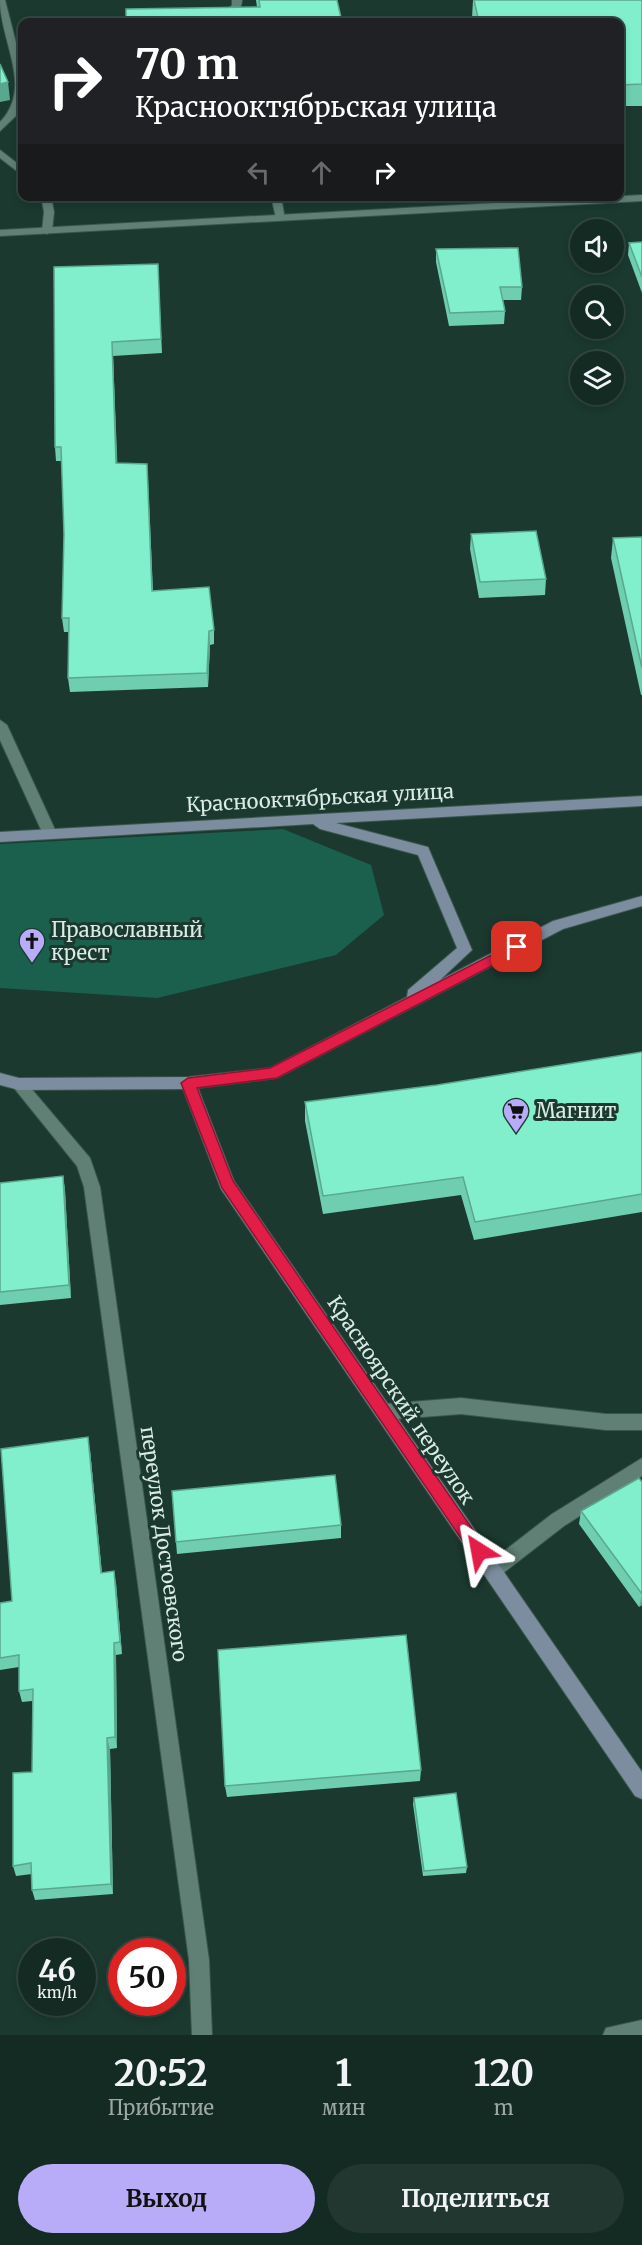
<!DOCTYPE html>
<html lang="ru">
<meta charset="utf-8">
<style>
:root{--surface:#142b23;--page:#213730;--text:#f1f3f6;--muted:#9da7a6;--line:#334741;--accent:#b8abf7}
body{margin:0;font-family:Merriweather,serif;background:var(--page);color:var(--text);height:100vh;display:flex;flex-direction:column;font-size:22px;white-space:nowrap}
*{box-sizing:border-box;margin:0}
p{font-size:20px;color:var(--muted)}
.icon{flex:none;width:33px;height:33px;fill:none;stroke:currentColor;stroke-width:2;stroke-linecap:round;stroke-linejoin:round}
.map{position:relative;height:2035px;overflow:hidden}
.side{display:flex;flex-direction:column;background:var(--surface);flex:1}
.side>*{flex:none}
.hud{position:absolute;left:18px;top:18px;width:606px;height:183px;border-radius:12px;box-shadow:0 3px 9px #0003,0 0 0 2px var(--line);background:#202124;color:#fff;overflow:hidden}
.buttons{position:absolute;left:570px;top:219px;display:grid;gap:12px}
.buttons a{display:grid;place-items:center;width:54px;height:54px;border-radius:50%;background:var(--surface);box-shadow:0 3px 9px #0003,0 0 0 2px var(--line);font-size:30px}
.speed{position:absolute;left:18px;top:1938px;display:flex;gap:12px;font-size:30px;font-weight:700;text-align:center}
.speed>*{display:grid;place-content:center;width:78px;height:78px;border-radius:50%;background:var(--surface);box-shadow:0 3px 9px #0003,0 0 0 2px var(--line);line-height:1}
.speed small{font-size:15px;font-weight:400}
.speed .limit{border:9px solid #d22;background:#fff;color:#111}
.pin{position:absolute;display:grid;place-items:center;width:51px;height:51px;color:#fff;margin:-26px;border-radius:12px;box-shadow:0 3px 9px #0006}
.me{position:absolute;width:66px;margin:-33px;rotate:326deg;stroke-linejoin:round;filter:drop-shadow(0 0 4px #0008)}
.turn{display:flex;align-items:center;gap:21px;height:126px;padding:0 18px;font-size:27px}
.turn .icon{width:78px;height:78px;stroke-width:2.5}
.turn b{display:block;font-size:42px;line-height:51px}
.lanes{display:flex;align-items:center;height:57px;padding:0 18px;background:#0003;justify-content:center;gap:30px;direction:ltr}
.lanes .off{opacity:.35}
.eta{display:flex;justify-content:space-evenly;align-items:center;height:102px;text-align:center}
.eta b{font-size:36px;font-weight:700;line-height:42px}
.cta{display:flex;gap:12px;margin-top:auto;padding:12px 18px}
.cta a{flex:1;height:69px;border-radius:36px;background:var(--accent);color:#111;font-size:24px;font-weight:700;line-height:69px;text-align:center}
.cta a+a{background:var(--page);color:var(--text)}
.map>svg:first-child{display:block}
.green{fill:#1a604d}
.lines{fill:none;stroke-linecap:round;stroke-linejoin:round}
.service-casing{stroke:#3a554d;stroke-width:2}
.minor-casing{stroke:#3a554d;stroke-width:2}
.secondary-casing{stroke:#3a554d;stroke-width:2}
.service{fill:#608075;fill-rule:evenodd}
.minor{fill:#608075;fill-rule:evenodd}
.secondary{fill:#7b8d9e;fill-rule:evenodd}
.wall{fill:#6fceaf}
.shaded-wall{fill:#5aa78f}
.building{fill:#81efcc;stroke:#5aa78f;stroke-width:1.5}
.route{fill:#e11d48;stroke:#92132f;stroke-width:1.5}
.labels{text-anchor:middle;stroke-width:6;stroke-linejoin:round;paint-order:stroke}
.street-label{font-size:20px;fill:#daebe5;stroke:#1b392f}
.poi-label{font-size:20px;fill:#daebe5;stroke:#1b392f;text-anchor:start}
</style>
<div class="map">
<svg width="642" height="2035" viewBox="0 0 642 2035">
<rect width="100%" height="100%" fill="#1b392f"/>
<path class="green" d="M283 829 371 865 384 915 336 955 157 998 0 988V844Z"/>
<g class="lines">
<g class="service-casing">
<path id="service" d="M0 0H5L22 66 21 111 0 131V122C34 87 0 42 0 0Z
M232 0H242C242 13 227 19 216 18V14L228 10 232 5Z
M147 18 150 19 151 22H105L110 19Z
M0 150 22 167V175L0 158Z
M41 196H51L54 212 52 231 47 234 42 231 44 212Z
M271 196H281L285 220 276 218Z
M461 1398 606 1414H642V1430H606L461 1414 384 1420 378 1417 375 1412 378 1407 384 1404Z
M642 1458V1476L564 1526 498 1577 492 1579 486 1577 483 1571 486 1565 552 1514Z"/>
</g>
<g class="minor-casing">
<path id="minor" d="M642 195V201L0 236V230Z
M0 720 7 725 57 834 55 838 50 839 43 834 0 740Z
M19 1078 24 1080 90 1158 100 1187 209 1960 212 2035H192L189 1960 84 1187 77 1166 14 1088 11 1084 14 1080Z
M642 2020V2035H603L606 2028Z"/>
</g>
<g class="secondary-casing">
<path id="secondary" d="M642 796V806L336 823 428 847 472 950 440 980 553 921 642 896V906L563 929 277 1078 198 1088 234 1181 642 1772V1799L635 1796 221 1189 183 1089 19 1090 0 1085V1073L19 1078 188 1077 270 1068 407 997 408 990 457 948 418 855 320 829 313 824 0 842V832Z"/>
</g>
<use href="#service" class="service"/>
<use href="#minor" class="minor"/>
<use href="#secondary" class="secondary"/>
</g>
<path class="wall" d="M256 0H337L257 7Z
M473 0H642V106H620V22H473L472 18Z
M642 242V293L628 255 629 243Z
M436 249 522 287 521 300H503L505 311 504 324 449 326 436 262Z
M158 264 162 353 113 356 117 463 148 478 153 591 214 630V644L210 645 208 687 70 692 68 678 69 632H64L62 618 64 534 62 461H56L55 447 54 267Z
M471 534 546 579 545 595 479 598 470 549Z
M642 537V695H641L611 558 613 538Z
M642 1052V1212L474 1240 461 1195 323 1214 305 1121V1102L437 1085Z
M63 1176 65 1190 71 1298 0 1305V1183Z
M90 1450 102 1573 116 1583 122 1654 116 1655 117 1748 110 1749 113 1894 35 1900 32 1890V1874L16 1876 13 1866 32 1772V1701L22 1702 19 1691V1667L0 1670V1603L12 1601Z
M642 1482V1605L639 1607 579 1524 581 1511Z
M341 1525V1538L177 1554 176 1542Z
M421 1770 420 1781 227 1797 225 1786Z
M414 1798 467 1867 466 1873 423 1876 413 1804Z"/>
<path class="shaded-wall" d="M8 82 10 100 0 102V84Z
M112 342 113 356 118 477 116 463Z
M209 631 210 645 208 687 207 673Z
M63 1176 65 1190 71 1298 69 1285Z
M88 1437 90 1450 103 1585 101 1573Z
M114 1571 116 1583 122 1654 120 1642Z
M642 1595V1605L639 1607Z
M114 1643 116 1655 117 1748 115 1737Z
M107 1738 110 1749 113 1894 111 1884Z"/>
<path class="building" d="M259 0H337L342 22H126V9L260 7Z
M474 0H642V84L620 85V22H479Z
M0 64 8 82 0 84Z
M642 242V277L629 243Z
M518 248 522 287H500L505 311 450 313 436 249Z
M158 264 161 339 112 342 116 463 147 464 152 591 209 587 214 630 209 631 207 673 68 678 69 618H62L64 534 61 447H55L54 267Z
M536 531 546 579 480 582 471 534Z
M642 537V668L613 538Z
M642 1052V1194L475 1222 463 1177 323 1196 305 1102 437 1085Z
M63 1176 69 1285 0 1292V1183Z
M88 1437 101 1573 114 1571 120 1642 114 1643 115 1737 107 1738 111 1884 32 1890 31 1863 13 1866V1773L32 1772 33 1689 19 1691V1655L0 1658V1603L12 1601 1 1449Z
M335 1475 341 1525 176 1542 172 1491Z
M639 1478 642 1482V1594L581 1511Z
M406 1635 421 1770 225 1786 218 1650Z
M456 1793 467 1867 424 1871 414 1798Z"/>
<path class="route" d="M517 942 524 947 522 950 277 1078 197 1088 233 1181 484 1546 487 1551 484 1556 479 1559 473 1556 222 1188 181 1083 188 1078 270 1068Z"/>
<defs>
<g id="church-pin" transform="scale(1.35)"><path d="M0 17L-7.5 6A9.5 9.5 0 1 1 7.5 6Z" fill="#b8abf7" stroke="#1b392f"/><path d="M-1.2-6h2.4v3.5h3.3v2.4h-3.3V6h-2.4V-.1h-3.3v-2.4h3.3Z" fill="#111"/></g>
<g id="supermarket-pin" transform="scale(1.35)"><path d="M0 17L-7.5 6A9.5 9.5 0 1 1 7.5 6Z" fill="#b8abf7" stroke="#1b392f"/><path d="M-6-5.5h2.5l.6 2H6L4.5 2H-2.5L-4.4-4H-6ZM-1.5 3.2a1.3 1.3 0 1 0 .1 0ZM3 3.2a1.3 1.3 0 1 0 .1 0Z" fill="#111"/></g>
</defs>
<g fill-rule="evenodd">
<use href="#church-pin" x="32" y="941"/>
<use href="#supermarket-pin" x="516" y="1111"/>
</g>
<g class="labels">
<g class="street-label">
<text transform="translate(320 798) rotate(-3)" y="7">Краснооктябрьская улица</text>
<text transform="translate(401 1400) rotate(56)" y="7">Красноярский переулок</text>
<text transform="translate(164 1544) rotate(82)" y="7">переулок Достоевского</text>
</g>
<g class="poi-label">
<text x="51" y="937">Православный<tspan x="51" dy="23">крест</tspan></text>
<text x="536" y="1118">Магнит</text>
</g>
</g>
</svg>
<div class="buttons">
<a><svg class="icon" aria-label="sound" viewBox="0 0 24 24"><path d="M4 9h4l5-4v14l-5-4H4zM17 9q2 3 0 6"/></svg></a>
<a><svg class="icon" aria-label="search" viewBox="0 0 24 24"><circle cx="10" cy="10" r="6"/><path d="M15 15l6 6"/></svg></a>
<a><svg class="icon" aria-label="layers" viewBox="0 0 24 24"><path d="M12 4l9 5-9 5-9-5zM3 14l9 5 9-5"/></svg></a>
</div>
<div class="speed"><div>46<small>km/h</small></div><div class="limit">50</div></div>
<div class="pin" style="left:517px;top:947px;background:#d93025"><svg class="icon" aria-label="arrive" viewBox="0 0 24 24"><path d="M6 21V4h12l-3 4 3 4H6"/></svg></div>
<svg class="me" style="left:479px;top:1551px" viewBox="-20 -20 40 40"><path d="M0-17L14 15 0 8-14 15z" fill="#e11d48" stroke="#fff" stroke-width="4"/></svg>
<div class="hud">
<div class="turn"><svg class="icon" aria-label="right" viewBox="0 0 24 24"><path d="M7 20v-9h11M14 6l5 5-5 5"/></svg><div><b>70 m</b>Краснооктябрьская улица</div></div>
<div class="lanes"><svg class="icon off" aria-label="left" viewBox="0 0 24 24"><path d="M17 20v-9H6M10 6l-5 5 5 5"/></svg><svg class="icon off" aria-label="ahead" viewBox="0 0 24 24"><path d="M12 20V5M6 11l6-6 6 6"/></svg><svg class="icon" aria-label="right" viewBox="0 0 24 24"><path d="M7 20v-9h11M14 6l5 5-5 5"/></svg></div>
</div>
</div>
<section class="side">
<div class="eta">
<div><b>20:52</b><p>Прибытие</p></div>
<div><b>1</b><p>мин</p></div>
<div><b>120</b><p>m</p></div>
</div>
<div class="cta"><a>Выход</a><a>Поделиться</a></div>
</section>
